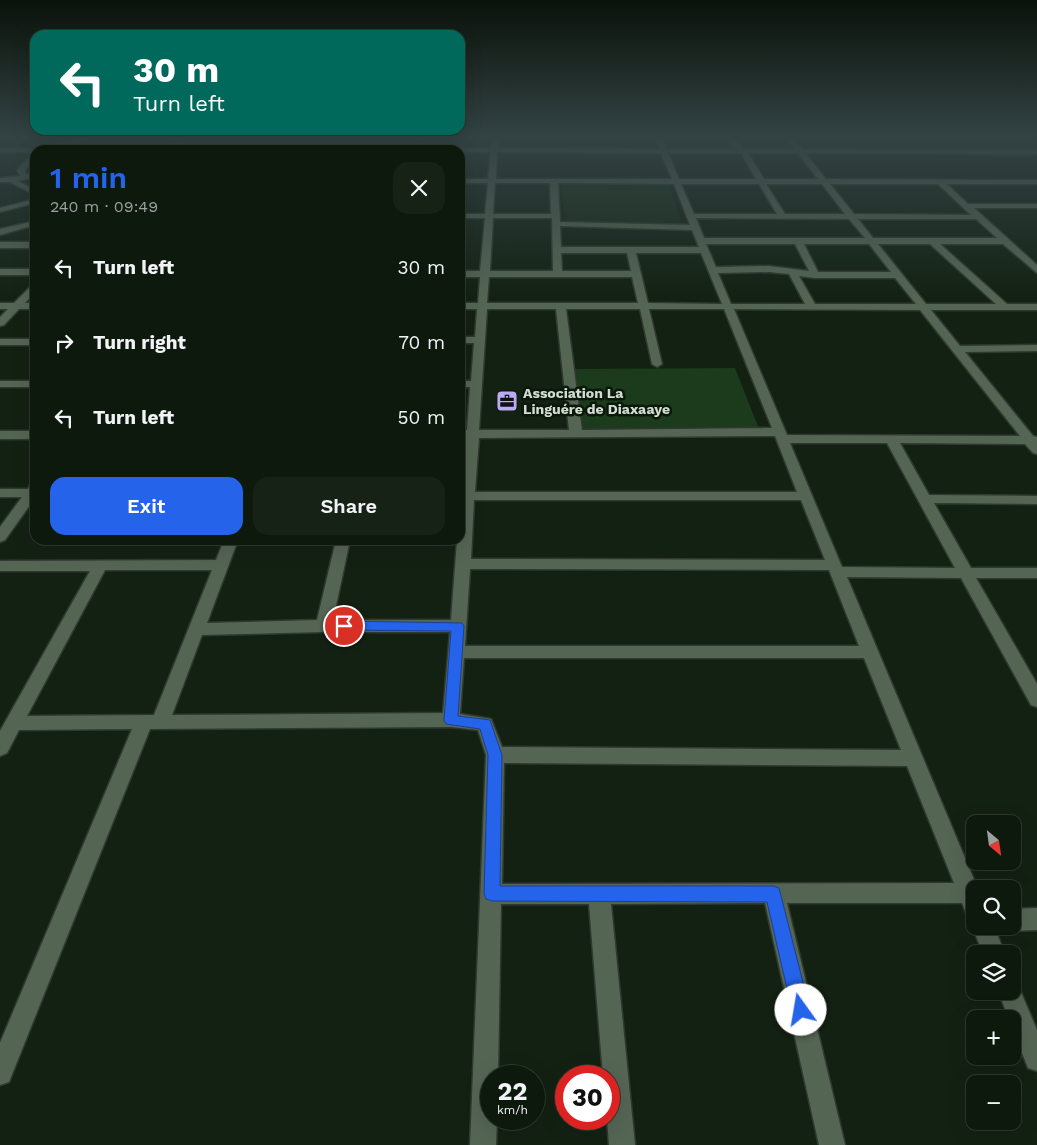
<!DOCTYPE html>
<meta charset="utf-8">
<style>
:root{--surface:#0e190e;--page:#172217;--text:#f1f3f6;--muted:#9ba09e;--line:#2e382e;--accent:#2563eb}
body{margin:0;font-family:"Work Sans",sans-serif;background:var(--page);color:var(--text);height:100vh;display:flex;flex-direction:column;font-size:19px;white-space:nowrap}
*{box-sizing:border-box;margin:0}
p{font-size:16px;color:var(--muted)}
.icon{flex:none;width:28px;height:28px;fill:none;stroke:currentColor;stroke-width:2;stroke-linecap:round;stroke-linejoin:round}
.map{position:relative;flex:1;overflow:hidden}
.details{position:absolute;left:30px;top:145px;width:435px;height:400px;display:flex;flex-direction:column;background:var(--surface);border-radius:15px;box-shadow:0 5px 20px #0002,0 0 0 1px var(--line)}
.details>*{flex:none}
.guide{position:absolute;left:30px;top:30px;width:435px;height:105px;border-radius:15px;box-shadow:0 5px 20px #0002,0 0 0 1px var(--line);background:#00695c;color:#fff;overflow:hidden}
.needle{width:32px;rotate:151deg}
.fabs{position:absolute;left:966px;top:815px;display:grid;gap:10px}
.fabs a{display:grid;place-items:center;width:55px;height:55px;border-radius:10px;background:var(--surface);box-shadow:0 5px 20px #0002,0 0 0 1px var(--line);font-size:25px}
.speed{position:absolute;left:480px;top:1065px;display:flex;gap:10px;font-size:25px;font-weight:700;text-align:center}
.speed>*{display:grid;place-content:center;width:65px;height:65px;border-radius:50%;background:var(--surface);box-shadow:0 5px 20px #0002,0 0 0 1px var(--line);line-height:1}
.speed small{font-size:12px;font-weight:400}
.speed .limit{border:8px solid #d22;background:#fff;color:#111}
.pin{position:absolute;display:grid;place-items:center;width:42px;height:42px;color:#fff;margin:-21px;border:2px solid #fff;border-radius:50%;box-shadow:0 1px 5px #0007}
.me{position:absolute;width:55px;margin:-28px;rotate:347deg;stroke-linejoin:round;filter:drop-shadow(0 0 4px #0008)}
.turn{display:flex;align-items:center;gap:18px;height:105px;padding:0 20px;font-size:22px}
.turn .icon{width:65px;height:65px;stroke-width:2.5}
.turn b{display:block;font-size:35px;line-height:42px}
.round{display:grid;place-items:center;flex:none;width:52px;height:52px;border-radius:15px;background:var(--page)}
.summary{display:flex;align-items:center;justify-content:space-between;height:85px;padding:0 20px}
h1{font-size:30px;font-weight:600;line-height:38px;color:var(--accent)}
.action{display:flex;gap:10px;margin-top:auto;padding:10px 20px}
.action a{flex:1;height:58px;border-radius:15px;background:var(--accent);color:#fff;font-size:20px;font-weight:600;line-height:58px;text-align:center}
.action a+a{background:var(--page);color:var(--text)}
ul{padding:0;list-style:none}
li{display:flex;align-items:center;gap:15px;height:75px;padding:0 20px}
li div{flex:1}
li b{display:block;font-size:19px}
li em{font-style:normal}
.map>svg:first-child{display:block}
.built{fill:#172b17}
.green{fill:#1c3a1c}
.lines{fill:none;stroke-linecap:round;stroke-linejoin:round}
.street-casing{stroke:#2f3930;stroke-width:3}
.street{fill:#556554;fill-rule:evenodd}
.shaded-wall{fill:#7a8779}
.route{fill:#2563eb;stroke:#184099}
.labels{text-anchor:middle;stroke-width:5;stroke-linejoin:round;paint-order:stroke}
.far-poi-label{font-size:14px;font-weight:bold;fill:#d3dcd2;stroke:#0a180a;text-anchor:start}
</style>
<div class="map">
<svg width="1037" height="1145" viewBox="0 0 1037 1145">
<rect width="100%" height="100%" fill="#132113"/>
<path class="built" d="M561 184H669L683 226H565Z"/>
<path class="green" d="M735 368 759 429H582L575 369Z"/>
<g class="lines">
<g class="street-casing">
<path id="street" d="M77 139H86L48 150H35V158L25 170 26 175 35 173V177L18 181 35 190V195L10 182H0V178L20 176 17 170 22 164 35 152H0V148L38 149Z
M492 139H498V148L660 149 656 139H662L666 149H737L727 139H733L745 149H795L787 139H793L802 149 1037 150V154L805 153 826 179 1037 180V184H947L968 204H1037V208H974L1037 265V273L1003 244H940L1007 304H1037V310H931L960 346 1037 345V351L965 352 1033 436 1037 437V454L1033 453 1025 444 900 443 929 495 1037 496V504L934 503 971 568H1037V578H976L1037 684V707L1031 705 961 578 847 577 978 889H975V918L967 915 962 903H787L845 1145H819L765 903 611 904 635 1145H609L607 1119H609V1076H603L589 904H501L498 1076H491V1119H497L496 1145H470L486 755 478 730 451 727 150 729 9 1082 0 1085V1043L132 729 19 730 7 753 0 756V731L90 571H0V561L216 560 224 540H238L207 623 317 620 336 540H350L333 620H451L457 540H460V510L466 438H460V430H467L470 387H460V381H471L474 343H460V337H475L477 309H460V303H478L480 277H460V271H480L485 218H460V214H485L488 183H460V179H488L491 152H460V150H457L460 148H491ZM497 152 661 153 672 179H496ZM668 153H741L756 179H679ZM748 153H798L818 179H764ZM495 183H550L551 214H493ZM558 183 674 184 690 225 560 222ZM681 184H759L777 214H694ZM766 184H822L845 214H785ZM830 184H938L971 215 854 214ZM493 218H552L553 271H490ZM696 218 849 219 865 238H704ZM858 219H976L997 238H873ZM560 226 692 230 699 247H561ZM706 244H795L809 271 769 266 716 267ZM804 244H869L891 272H818ZM878 244H930L996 304H926ZM561 253H627L631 271H562ZM636 253H701L722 304 648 303ZM769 272 789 274 805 304H731L718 273ZM799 276 815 278H895L916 304H815ZM489 277H632L638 303H487ZM487 309H556L569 430H479ZM566 309H640L652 364 657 367 662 364 649 309H724L772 428 582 430ZM734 309 920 310 1020 436 787 435ZM775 436 797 492H475L479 438ZM790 443H887L955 568 842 567ZM474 500H801L825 560 471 559ZM470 569 829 570 859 646H465ZM105 570H212L154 715 27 716ZM324 632H450L443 713 172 715 202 635ZM464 658H864L901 750 502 747 491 719 460 714ZM504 763 907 766 954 883 502 884Z
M180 142 196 150C190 150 183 146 177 147 167 148 159 150 149 150Z
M354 148H400L403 150H351Z
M35 199V203L0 212V208Z
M35 221V225L0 235V229Z
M0 242H35V248H0Z
M0 269H35V275H0Z
M35 284V292L25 303H35V309H19L4 325 0 326V317L8 309H0V303H14L32 285Z
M0 339H35V345H0Z
M0 381H35V387H0Z
M0 431H35V439H0Z
M35 484V498L5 540 0 542V527L22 497H0V489H28L30 485Z
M1037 908V930L1012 931 1004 927 1012 926V909Z
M975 919V926H994L1005 954H983L972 926Z
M1012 981 1017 983 1037 1030V1071L1028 1068 1012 1028V1019H1009L998 991H1012Z"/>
</g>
<use href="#street" class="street"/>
</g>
<path class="shaded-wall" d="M420 139H432L420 140Z"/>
<linearGradient id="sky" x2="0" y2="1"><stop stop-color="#0a120a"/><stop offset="0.46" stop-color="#334344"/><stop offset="1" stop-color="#334344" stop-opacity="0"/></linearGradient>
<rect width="1037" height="299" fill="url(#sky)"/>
<path class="route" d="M344 621 462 623 464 626 458 716 490 720 502 755 500 886H774L779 888 810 1010 807 1016 801 1019 794 1016 792 1010 767 902 492 901 486 899 484 894 488 755 480 729 446 724 444 720 451 631 344 630 337 626Z"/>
<defs>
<g id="office-square" transform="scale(1.125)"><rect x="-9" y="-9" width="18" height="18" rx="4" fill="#bbaaf6" stroke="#0a180a"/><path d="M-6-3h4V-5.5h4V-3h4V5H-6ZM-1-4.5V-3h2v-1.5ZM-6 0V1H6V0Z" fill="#111"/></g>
</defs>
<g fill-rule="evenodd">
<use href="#office-square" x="507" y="401"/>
</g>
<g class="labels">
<g class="far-poi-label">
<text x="523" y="398">Association La<tspan x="523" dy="16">Linguére de Diaxaaye</tspan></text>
</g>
</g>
</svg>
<div class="fabs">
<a><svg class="needle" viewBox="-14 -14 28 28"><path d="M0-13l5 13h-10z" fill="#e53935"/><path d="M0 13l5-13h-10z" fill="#9ba09e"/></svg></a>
<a><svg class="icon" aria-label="search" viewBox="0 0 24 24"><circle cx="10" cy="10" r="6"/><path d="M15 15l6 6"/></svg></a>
<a><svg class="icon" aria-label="layers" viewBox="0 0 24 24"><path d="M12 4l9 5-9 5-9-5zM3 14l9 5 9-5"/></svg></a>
<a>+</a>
<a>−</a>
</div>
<div class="speed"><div>22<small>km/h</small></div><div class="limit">30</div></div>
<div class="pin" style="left:344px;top:626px;background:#d93025"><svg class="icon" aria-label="arrive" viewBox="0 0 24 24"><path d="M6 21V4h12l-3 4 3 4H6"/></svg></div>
<svg class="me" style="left:801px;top:1010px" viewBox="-20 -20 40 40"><circle r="19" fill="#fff"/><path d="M0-13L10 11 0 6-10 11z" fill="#2563eb"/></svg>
<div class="guide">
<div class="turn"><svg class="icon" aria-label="left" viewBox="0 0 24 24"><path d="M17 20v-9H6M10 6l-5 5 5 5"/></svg><div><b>30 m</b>Turn left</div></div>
</div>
<section class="details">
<div class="summary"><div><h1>1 min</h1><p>240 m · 09:49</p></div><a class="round"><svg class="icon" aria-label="close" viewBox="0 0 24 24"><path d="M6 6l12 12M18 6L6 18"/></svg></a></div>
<ul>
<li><svg class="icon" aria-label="left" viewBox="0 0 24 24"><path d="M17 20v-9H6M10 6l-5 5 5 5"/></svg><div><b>Turn left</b></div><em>30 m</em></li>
<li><svg class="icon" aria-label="right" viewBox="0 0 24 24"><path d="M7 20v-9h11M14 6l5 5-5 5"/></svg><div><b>Turn right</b></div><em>70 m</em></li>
<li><svg class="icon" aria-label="left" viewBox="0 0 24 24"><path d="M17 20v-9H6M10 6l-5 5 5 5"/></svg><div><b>Turn left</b></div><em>50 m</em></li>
</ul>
<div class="action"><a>Exit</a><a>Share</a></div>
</section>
</div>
